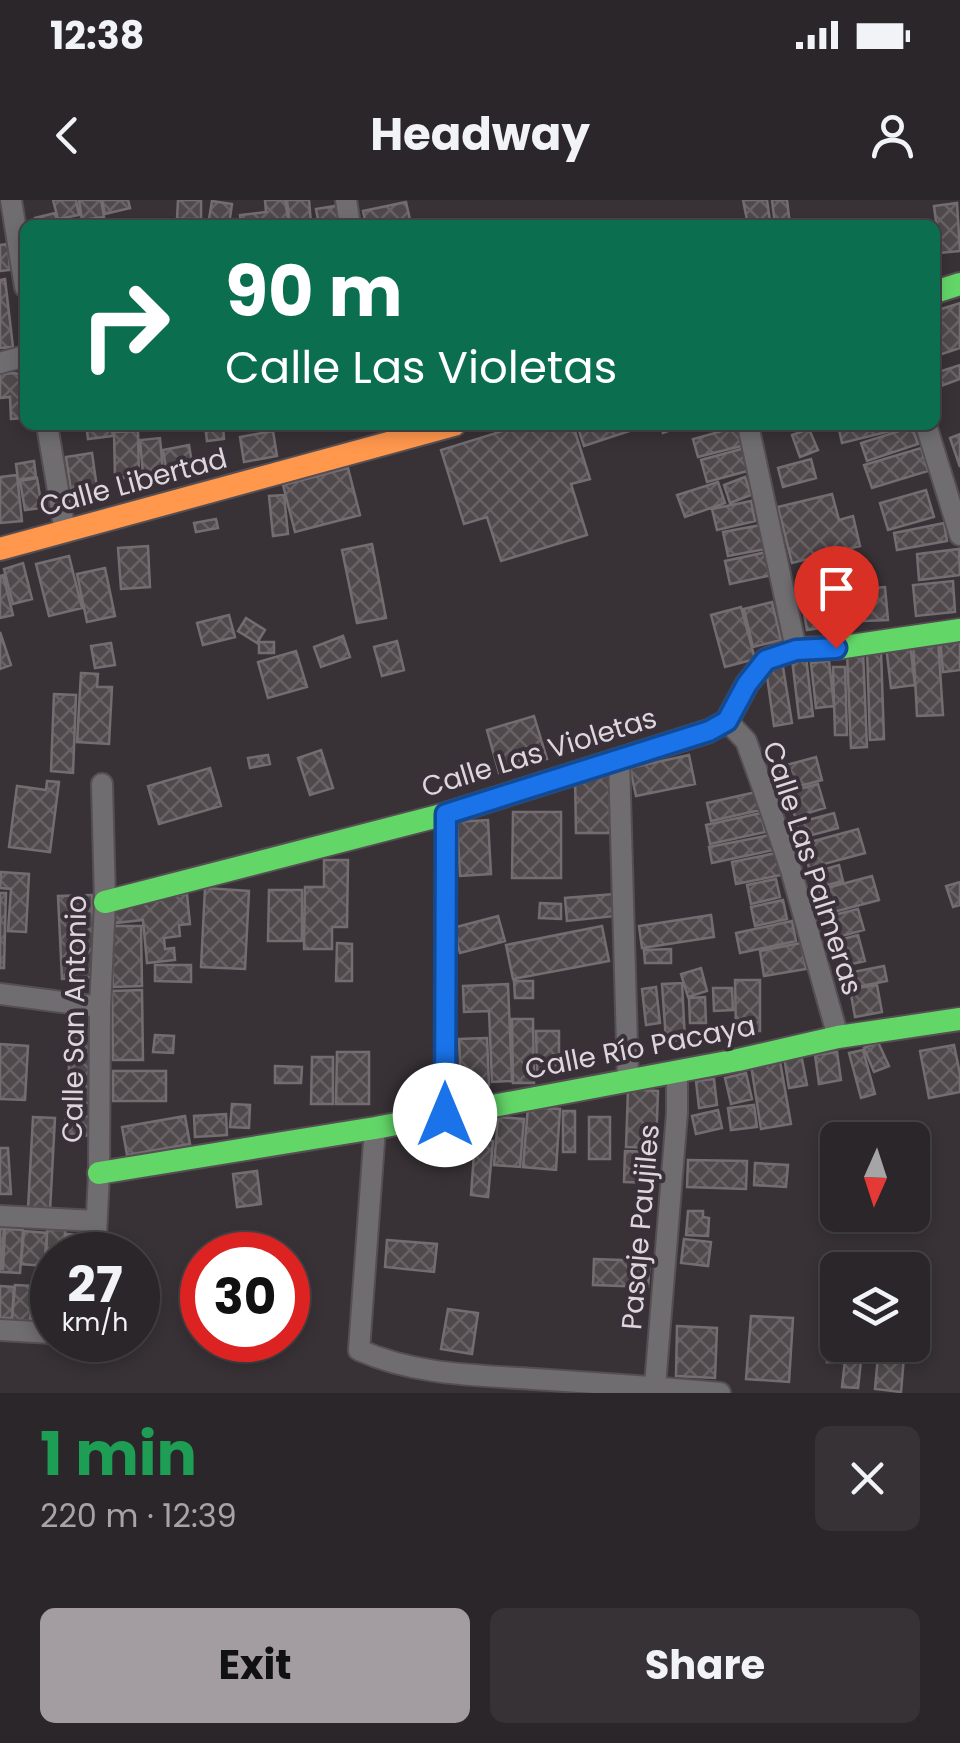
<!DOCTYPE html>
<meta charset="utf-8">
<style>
:root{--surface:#2a2629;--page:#363235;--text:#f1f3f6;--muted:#a5a5a8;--line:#464346;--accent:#a39da2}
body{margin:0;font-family:Poppins,sans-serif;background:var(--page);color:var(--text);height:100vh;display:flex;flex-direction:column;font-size:38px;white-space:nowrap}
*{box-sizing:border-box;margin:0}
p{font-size:32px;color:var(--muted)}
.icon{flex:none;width:55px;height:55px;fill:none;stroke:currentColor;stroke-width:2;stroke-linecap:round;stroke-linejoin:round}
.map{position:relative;height:1193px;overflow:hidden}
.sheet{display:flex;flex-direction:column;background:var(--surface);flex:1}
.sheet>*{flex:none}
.guide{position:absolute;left:20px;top:20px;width:920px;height:210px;border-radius:15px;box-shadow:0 5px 15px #0003,0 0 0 2px var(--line);background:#0b6e4f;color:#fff;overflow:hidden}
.needle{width:65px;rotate:183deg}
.fabs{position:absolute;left:820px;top:922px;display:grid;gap:20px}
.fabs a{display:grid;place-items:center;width:110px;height:110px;border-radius:15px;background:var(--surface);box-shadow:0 5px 15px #0003,0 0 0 2px var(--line);font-size:50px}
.speed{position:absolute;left:30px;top:1032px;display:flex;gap:20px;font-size:50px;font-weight:700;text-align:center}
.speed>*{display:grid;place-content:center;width:130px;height:130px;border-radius:50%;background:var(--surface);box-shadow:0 5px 15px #0003,0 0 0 2px var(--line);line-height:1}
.speed small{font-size:25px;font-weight:400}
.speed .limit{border:15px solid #d22;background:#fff;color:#111}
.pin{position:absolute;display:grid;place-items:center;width:85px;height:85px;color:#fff;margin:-102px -42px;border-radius:50% 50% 50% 0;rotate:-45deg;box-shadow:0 0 10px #0007}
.pin .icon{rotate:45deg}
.me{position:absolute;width:110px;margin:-55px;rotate:0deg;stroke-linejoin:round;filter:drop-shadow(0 0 8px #0008)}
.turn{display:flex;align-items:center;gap:35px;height:210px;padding:0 40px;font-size:45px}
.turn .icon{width:130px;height:130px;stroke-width:2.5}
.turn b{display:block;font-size:70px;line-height:85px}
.round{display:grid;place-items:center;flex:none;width:105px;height:105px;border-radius:15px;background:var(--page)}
.summary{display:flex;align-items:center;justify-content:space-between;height:170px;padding:0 40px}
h1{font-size:60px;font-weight:700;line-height:75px;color:#1e9e55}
.primary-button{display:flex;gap:20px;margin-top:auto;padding:20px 40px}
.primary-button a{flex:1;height:115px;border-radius:15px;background:var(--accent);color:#111;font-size:40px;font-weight:700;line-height:115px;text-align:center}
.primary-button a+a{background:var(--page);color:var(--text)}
.status{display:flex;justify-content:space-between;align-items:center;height:70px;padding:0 50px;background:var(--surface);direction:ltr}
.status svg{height:28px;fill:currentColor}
header{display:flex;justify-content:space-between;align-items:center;height:130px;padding:0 40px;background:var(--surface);font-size:45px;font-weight:700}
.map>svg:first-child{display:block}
.building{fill:url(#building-cross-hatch);stroke:#736d71;stroke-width:2.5}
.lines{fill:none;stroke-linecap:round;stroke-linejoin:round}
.street-casing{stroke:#554f54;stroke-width:24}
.fast-casing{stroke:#554f54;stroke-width:26}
.slow-casing{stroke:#554f54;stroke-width:26}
.street{stroke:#706d70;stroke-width:20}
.fast{stroke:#63d668;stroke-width:22}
.slow{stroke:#ff974d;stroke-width:22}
.route-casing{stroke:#114b97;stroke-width:25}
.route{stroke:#1a73e8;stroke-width:18}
.labels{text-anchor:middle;stroke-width:8;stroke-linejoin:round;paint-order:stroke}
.street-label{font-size:28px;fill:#ddd6dc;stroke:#3a3039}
</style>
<div class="status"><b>12:38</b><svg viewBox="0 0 49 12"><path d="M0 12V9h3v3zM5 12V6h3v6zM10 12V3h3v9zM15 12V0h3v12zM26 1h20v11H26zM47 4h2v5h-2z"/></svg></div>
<header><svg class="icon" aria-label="back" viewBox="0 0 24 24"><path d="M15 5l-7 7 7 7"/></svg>Headway<svg class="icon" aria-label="person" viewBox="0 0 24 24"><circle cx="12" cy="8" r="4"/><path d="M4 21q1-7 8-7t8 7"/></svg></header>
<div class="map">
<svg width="960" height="1193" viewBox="0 0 960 1193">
<defs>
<pattern id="building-cross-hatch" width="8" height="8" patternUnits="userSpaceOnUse" patternTransform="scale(2.5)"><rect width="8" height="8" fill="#4f494c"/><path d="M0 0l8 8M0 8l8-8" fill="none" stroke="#686265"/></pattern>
</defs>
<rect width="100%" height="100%" fill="#383237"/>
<path class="building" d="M53 0H76L79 15 58 19Z
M79 0H101L104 17 82 20Z
M102 0H128L130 8 105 14Z
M178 0H201V19H177Z
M265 0H285L289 25H241L240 15 266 12Z
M287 0H309L311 23 290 25Z
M743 0H767L770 21 748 25Z
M772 0H787L790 25H775Z
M212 1 232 4 229 25H208Z
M406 2 411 24 366 25 363 11Z
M957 3 960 51 940 53 934 6Z
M341 5 344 25H319L316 9Z
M55 13 58 25H37L35 18Z
M8 44 10 70 0 71V45Z
M5 79 13 147 0 148V80Z
M960 103V148L936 156 935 111Z
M960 165V179L938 187 935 173Z
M16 173 25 178V218L11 219 10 197 0 198V174Z
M86 225H111L113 236 88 239Z
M205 225H223L224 239 207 241Z
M249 225H276V229L249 231Z
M522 225H573L590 279 571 284 587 335 501 361 487 317 464 324 441 250Z
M577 225H644L645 226 584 246Z
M660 225H684L663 233Z
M838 225H906L907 227 842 243Z
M740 226 745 245 698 257 693 239Z
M912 227 918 244 867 261 861 243Z
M809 229 818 250 800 257 792 235Z
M138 231 139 278H115L114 232Z
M273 231 277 256 244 262 240 237Z
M960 234V267L950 238Z
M160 238 163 272 143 274 140 240Z
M189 245 192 263 166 268 163 250Z
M745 248 751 270 707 282 701 260Z
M921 248 928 271 872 288 864 265Z
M92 253 97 288 71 291 66 257Z
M811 259 816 278 783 287 778 268Z
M34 261 36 277 18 280 16 264Z
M348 268 360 315 295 332 283 285Z
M17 275 22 321 0 323V277Z
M745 277 751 295 730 303 724 285Z
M37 278 42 308 25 310 20 281Z
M718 282 725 303 685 317 677 295Z
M926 290 934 317 888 330 880 303Z
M832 294 839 320 853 316 860 346 792 363 778 307Z
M284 295 288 334 273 336 269 296Z
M751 301 755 321 717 330 712 309Z
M216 319 218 328 196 332 194 323Z
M944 323 947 341 897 350 894 333Z
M761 325 765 349 728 356 723 332Z
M372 344 386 418 357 423 342 350Z
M148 346 150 387 121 389 118 348Z
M959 349 960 375 919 380 917 354Z
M767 352 772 375 730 384 725 361Z
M69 356 82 408 49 416 36 364Z
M23 363 32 399 13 404 4 369Z
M105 368 115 416 87 422 77 374Z
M3 375 13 415 0 418V376Z
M856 378 861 421 837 424 832 380Z
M953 381 955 412 916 416 913 385Z
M826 386 833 426 807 430 800 390Z
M885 387 888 420 864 421 862 389Z
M772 402 781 440 753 447 744 409Z
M741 407 755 459 725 467 711 415Z
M229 415 235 437 203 445 197 423Z
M246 418 265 430 257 443 238 431Z
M0 432 11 465 0 469Z
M960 435V470L943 472 940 437Z
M343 436 350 457 321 467 314 447Z
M938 439 943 515 917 516 913 440Z
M397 441 404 470 382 476 374 447Z
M259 442H274V453H259Z
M111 443 115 465 95 468 91 446Z
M910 444 915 485 891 488 886 446Z
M867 450H881L884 539 870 540Z
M296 451 307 487 268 498 258 462Z
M863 451 867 547 851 548 847 452Z
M806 457 813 516 799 518 792 459Z
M829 461 834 506 816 508 811 463Z
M783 467 792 523 774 526 766 469Z
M833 467H845L847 535H835Z
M81 473 98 474 97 487H112L109 544 77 542Z
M54 494 76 495 73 573 51 571Z
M534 516 547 559 499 573 487 530Z
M321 550 333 588 310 595 298 558Z
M268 555 270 564 250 568 248 558Z
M689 555 695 584 636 596 630 568Z
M816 557 822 580 785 590 779 567Z
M210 568 221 606 159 624 148 586Z
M575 576H614V633H576Z
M47 581 59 582 50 652 9 647 17 586 46 590Z
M818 584 825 608 795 617 788 592Z
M756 592 760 610 711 621 707 603Z
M513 612H561V678H512Z
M761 613 765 632 710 644 706 625Z
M834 613 838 628 801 638 797 623Z
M488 620 491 674 460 676 457 622Z
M858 629 865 653 809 668 803 644Z
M770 635 773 650 712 663 709 647Z
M776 653 781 675 736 684 732 662Z
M324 660H348L347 727H332V749H304L305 687H324Z
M839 665 843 681 815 688 811 673Z
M1 672 29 674 26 732 8 731 11 689 0 688Z
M872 676 879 700 826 714 819 690Z
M776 679 780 697 751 704 747 685Z
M960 682V705L953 707 946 686Z
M205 688 249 691 245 769 201 767Z
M269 690H302V741H268Z
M0 693H6L4 768H0Z
M187 694 190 724 179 725 180 736 164 738 165 749 174 748 175 760 147 763 143 720 115 723 113 702Z
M614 694 616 716 567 721 565 698Z
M92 695 95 777 62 779 58 696Z
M783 700 787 719 755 726 751 707Z
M540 703 561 704V719L539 718Z
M858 709 864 730 831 739 826 717Z
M711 715 714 737 642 748 639 726Z
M498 716 505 741 460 753 453 728Z
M792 721 796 741 740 753 736 733Z
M112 726H141L142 786 113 787Z
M602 726 609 761 513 779 506 745Z
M858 735 865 761 839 767 832 742Z
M337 743 352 744V781H336Z
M801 743 806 769 764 776 760 751Z
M671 749V763H645L644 750Z
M155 765H191V782L155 781Z
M884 766 887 781 846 789 843 774Z
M701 768 707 791 688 797 681 774Z
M735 780H760V831H736Z
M514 781H533V798H515Z
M682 783 685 840 666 841 662 784Z
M508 784 512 881 492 882 489 811 464 812 463 786Z
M877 785 882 812 855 817 850 789Z
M656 787 660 823 646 825 642 789Z
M713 788H732L733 810 714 811Z
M142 790 143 860H113L112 791Z
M705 797 706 823H690L689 798Z
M512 819H533L534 883H513Z
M70 830H95L94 903H68Z
M536 831H559V870H537Z
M155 835 174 836 173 853 153 852Z
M487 838 489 885 461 886 459 839Z
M878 842 889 866 874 872 864 848Z
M0 844 28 846 25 900 0 899Z
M954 845 960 874V892L929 898 920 851Z
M863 850 875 894 861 898 849 853Z
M337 852H369V904H336Z
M837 852 841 880 819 884 815 855Z
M801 854 807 885 789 888 784 857Z
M312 857H333V904H311Z
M780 861 791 924 761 929 751 865Z
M275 866 302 867 301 883H275Z
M113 871H166V901H113Z
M746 873 752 899 731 904 725 878Z
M714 879 717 905 699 908 696 881Z
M628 889 658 891 656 948 626 947Z
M232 904 250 905 249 928 230 927Z
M754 905 757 927 731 930 728 908Z
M528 907 560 909 556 970 523 967Z
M718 910 722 928 696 934 692 916Z
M563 911H575V952H563Z
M226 914 227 935 195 937 194 916Z
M66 915 93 917 92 936 65 934Z
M185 916 190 944 127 955 122 927Z
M33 917 55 918 50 1011 28 1009Z
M498 917 524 919 520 967 494 965Z
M589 917H610V959H589Z
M475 940 493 941 488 997 471 995Z
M0 948H8L11 994H0Z
M625 951 655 952 654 983 624 982Z
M688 960 747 961 746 989 687 987Z
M755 963 788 965 786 987 754 985Z
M257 971 261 1004 237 1007 233 974Z
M688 1011H703V1017L709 1018 708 1036 686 1035Z
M0 1029H4L1 1067H0Z
M5 1029 23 1030 20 1073 0 1072V1068L3 1069Z
M47 1030H65V1055H52V1080H46Z
M24 1031 47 1033 44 1066 21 1064Z
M67 1034 90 1036 89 1055H66Z
M684 1039 711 1042 708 1066 681 1063Z
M387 1040 437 1044 434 1072 385 1067Z
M594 1059 650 1061 648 1087 593 1085Z
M15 1085 33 1086 30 1121 12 1120Z
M0 1086 14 1087 12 1118H0Z
M33 1086 46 1087 44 1124 31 1123Z
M46 1096H52V1127L44 1126Z
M448 1109 478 1113 472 1154 441 1149Z
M751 1116 793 1118 789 1182 746 1179Z
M830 1124H838V1145H843L842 1163 827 1162Z
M677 1126 717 1128 715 1178 676 1176Z
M879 1145H905L901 1192 875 1189Z
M846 1151 862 1152 858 1188 842 1187Z"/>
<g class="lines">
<g class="street-casing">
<path id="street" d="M11 0 25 87
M346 0 350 25
M0 163 25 156
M47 225 65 332
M748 225 796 449
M926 225 960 335
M727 521 746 541 763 588 791 670 838 837
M619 559 628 881
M0 794 100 807
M445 915 446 614
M375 928 359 1150C415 1175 474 1175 534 1179 596 1183 658 1187 720 1193
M0 1016 96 1021
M95 1055 99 973 100 807 105 702 102 584
M0 1130 52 1133
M655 1186 677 913V871"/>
</g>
<g class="fast-casing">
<path id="fast" d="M935 92 960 84
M105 702 446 614 709 531 727 521 747 484 766 460 796 449 837 448 960 430
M99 973 375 928 738 860 838 837 960 819"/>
</g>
<g class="slow-casing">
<path id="slow" d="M0 349 454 225"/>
</g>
<use href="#street" class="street"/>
<use href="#fast" class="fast"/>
<use href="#slow" class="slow"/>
</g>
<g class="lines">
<g class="route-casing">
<path id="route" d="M445 915 446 614 709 531 727 521 747 484 766 460 796 450 836 448"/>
</g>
<use href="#route" class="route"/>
</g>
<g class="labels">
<g class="street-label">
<text transform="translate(133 282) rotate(-15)" y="10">Calle Libertad</text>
<text transform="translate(539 552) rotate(-17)" y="10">Calle Las Violetas</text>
<text transform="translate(813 668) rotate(72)" y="10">Calle Las Palmeras</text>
<text transform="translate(74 819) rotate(-89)" y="10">Calle San Antonio</text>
<text transform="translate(640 847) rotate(-11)" y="10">Calle Río Pacaya</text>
<text transform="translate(640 1027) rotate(-85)" y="10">Pasaje Paujiles</text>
</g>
</g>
</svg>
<div class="fabs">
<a><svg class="needle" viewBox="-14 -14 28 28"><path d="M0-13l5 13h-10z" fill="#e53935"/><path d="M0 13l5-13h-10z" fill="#a5a5a8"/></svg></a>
<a><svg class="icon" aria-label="layers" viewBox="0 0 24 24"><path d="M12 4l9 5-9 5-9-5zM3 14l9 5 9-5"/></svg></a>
</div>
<div class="speed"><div>27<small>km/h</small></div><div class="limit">30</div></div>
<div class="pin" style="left:836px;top:448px;background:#d93025"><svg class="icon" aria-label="arrive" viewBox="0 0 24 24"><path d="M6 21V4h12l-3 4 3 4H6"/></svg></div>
<svg class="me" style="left:445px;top:915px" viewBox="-20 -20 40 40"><circle r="19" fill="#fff"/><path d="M0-13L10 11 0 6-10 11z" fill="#1a73e8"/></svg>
<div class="guide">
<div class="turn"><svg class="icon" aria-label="right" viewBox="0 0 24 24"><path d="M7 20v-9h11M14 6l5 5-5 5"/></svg><div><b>90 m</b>Calle Las Violetas</div></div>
</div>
</div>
<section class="sheet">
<div class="summary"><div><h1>1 min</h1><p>220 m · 12:39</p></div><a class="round"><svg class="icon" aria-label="close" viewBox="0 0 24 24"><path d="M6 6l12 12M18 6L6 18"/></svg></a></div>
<div class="primary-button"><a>Exit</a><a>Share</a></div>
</section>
